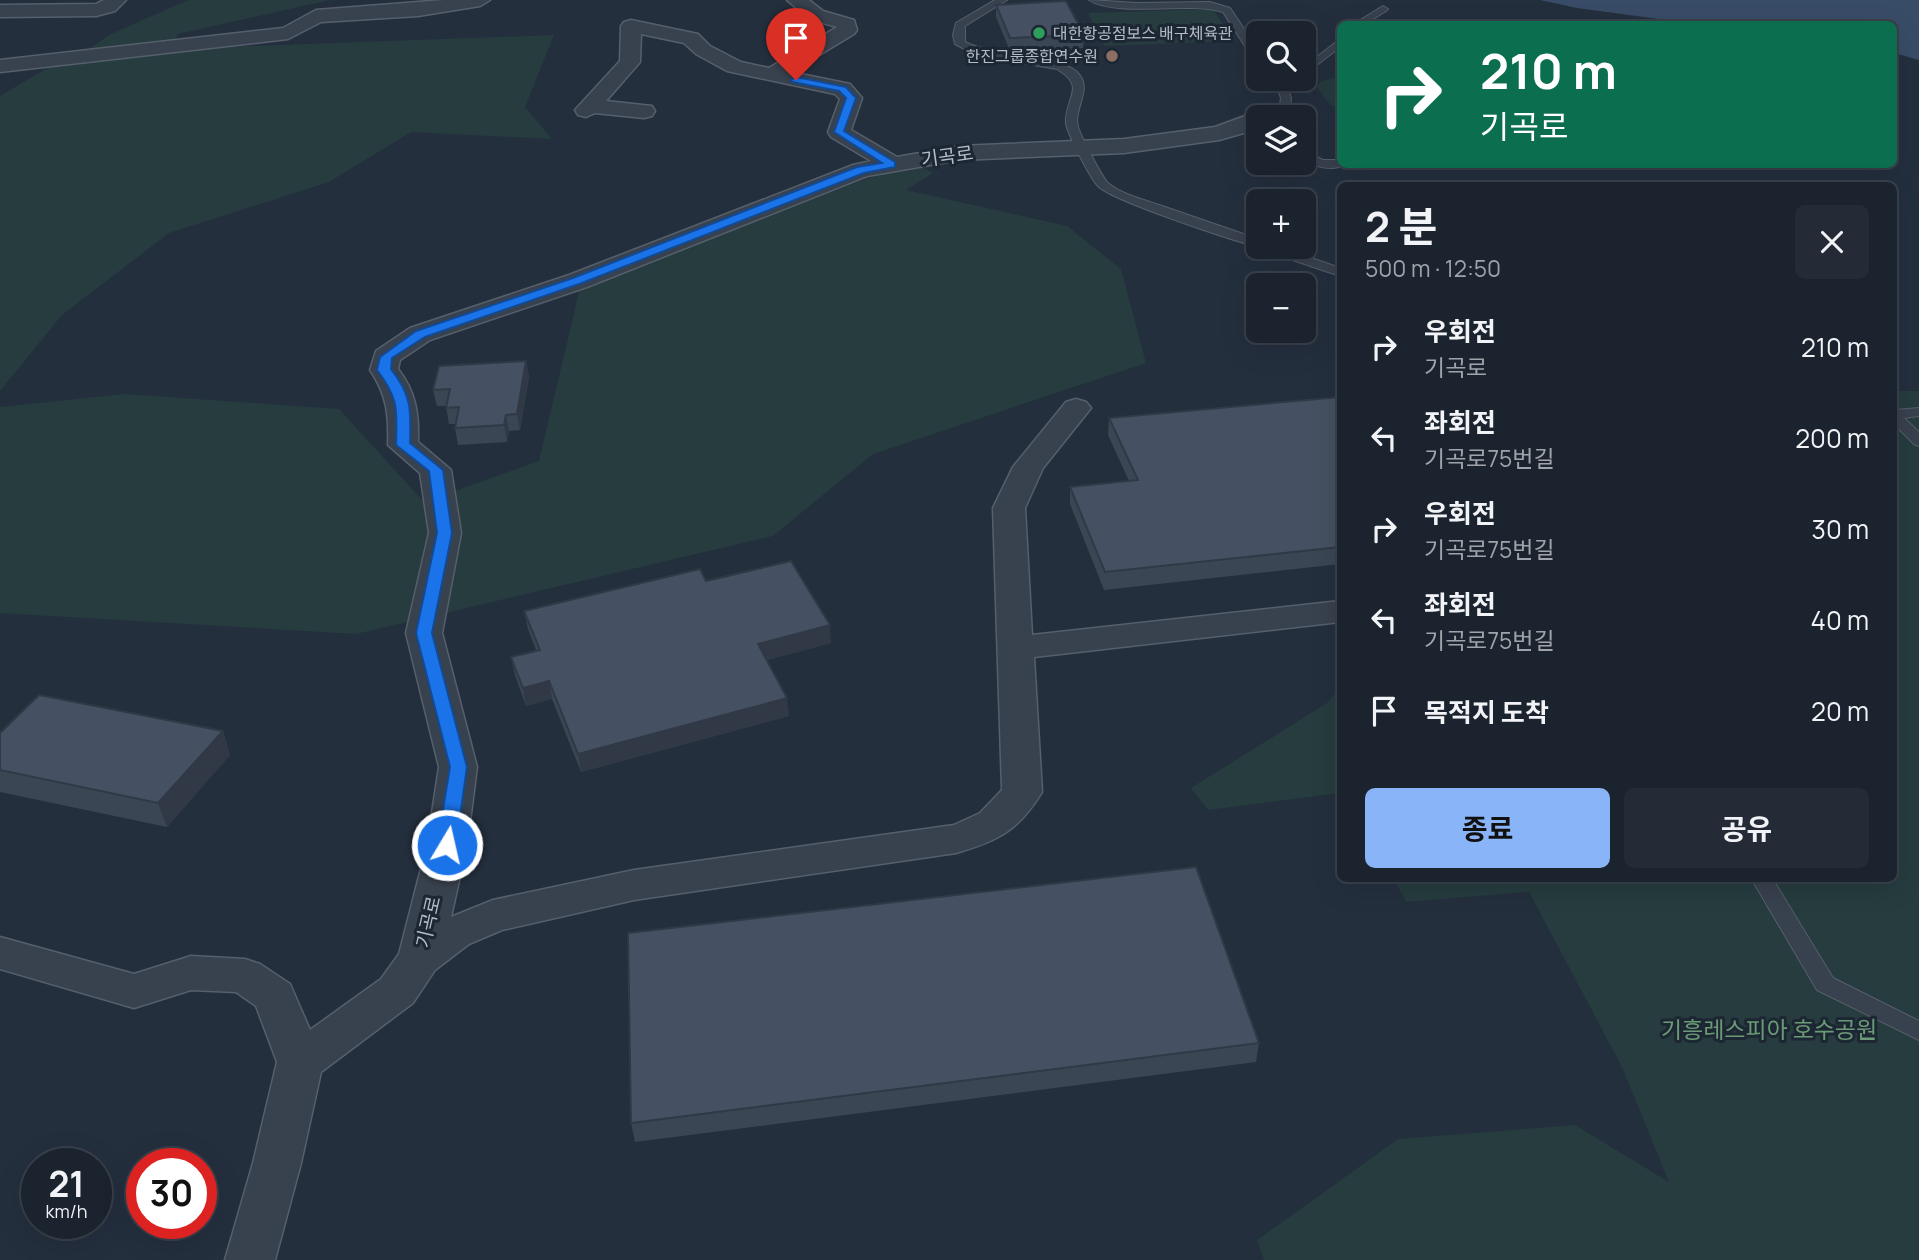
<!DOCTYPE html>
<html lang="ko">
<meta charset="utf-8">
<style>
:root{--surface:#1b232e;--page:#242b36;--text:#f1f3f6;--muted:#a0a4aa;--line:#39404a;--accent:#8ab4f8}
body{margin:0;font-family:Manrope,"Noto Sans KR",sans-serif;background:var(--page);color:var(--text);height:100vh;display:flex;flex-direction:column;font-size:26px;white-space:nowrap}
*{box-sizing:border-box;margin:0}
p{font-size:23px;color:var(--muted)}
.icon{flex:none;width:38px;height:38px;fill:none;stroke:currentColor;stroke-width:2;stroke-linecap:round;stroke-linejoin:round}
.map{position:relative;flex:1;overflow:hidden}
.sheet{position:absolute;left:1337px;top:182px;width:560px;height:700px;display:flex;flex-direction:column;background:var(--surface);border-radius:10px;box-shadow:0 7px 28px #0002,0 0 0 2px var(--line)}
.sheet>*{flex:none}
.hud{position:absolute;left:1337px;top:21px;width:560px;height:147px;border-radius:10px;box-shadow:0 7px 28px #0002,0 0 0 2px var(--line);background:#0b6e4f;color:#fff;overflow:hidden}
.fabs{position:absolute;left:1246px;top:21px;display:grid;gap:14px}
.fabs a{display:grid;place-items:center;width:70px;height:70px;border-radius:10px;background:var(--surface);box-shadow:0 7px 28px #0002,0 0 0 2px var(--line);font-size:35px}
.speed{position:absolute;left:21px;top:1148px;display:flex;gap:14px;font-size:35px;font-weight:700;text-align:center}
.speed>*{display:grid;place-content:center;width:91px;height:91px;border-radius:50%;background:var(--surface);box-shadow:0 7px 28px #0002,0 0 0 2px var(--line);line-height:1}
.speed small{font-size:18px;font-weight:400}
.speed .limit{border:10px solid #d22;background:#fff;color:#111}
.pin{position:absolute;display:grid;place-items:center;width:60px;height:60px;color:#fff;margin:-72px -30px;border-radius:50% 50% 50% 0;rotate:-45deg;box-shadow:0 0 7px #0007}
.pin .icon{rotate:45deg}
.me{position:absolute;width:77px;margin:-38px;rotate:9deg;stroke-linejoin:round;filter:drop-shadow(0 0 5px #0008)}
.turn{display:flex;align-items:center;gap:24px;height:147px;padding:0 28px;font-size:32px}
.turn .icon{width:91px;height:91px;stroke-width:2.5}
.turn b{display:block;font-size:49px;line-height:60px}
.round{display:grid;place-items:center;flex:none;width:74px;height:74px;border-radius:10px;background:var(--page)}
.headline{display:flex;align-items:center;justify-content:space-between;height:119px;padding:0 28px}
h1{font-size:42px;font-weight:700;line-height:52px}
.button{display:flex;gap:14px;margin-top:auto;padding:14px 28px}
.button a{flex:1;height:80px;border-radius:10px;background:var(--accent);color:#111;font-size:28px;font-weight:700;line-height:80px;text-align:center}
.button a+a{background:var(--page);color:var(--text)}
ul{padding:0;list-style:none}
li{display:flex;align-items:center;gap:21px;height:91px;padding:0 28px}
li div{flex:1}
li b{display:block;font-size:26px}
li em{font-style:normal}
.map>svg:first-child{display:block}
.green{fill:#263c3f}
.water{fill:#394c67}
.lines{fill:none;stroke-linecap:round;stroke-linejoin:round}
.service-casing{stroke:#565f6c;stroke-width:2}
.minor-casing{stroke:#565f6c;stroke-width:3}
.service{fill:#38414e;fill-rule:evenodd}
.minor{fill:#38414e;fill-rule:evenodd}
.wall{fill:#3b4654}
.shaded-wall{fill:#303945}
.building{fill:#455162;stroke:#303945;stroke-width:2}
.route{fill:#1a73e8;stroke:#114b97;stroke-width:2}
.leisure-dot{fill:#2e9e5b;stroke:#1d2633;stroke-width:2.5}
.education-dot{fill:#8d6e63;stroke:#1d2633;stroke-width:2.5}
.labels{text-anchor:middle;stroke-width:6;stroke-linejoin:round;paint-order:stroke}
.far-poi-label{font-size:16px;fill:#b4bcc9;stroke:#1d2633;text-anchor:start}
.street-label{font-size:19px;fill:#b4bcc9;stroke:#1d2633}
.near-park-label{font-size:23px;fill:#6b9a76;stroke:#1d2633}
</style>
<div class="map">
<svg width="1919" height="1260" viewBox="0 0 1919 1260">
<rect width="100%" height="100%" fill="#242f3e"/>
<path class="green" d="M188 0H330L178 34 169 49 554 35 525 107 552 139 411 132 329 182 169 233 62 315 0 391V96L49 67 68 64 109 35Z
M1213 9 1234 41 1104 46 1088 13Z
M1340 77V108L1330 105 1317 87 1321 81Z
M921 166 933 173 906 190 1067 226 1121 269 1146 363 873 454 773 536 356 634 0 613V407L125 394 339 409 424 502 539 461 579 292 673 251 874 176Z
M1894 391H1919V1260H1264L1257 1240 1398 1139 1575 1125 1669 1182 1622 1067 1529 892 1406 902 1394 879 1894 878Z
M1340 687V793L1208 810 1191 788 1327 703Z"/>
<path class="water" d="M1540 0H1919V60L1894 53V24H1696L1577 8Z"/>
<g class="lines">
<g class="service-casing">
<path id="service" d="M995 0H1007L965 26V42C994 57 1060 56 1077 72 1094 89 1073 107 1078 127 1081 137 1102 177 1108 183 1122 195 1146 200 1162 206 1194 217 1226 228 1258 239V247C1235 241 1110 200 1098 186 1090 178 1068 134 1066 124 1064 97 1088 88 1057 69L976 55 955 44 953 35 956 23Z
M1089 0 1137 3 1210 2 1230 8 1258 50V61L1254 60 1223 12C1188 1 1118 18 1089 0Z
M1383 6 1388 9 1386 11 1365 24H1354Z
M1340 39V47L1304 75V67Z
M1284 79H1296L1287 86 1291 98 1289 117H1278L1281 98 1276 85Z
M1304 151 1323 160H1340V164H1346C1333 172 1316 167 1304 160Z
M1262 247H1280L1340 268V276L1263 250Z
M1919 408V416L1904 418 1919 432V446L1914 444 1894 424 1896 410Z
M1751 878H1772L1833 978 1919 1021V1040L1817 990Z"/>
</g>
<g class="minor-casing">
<path id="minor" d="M104 0H126L115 11 96 16 0 17V5L96 4Z
M444 0H490L480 6 418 16 321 22 288 39 0 72V60L283 28 316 10Z
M787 0H809L823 11 854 20 857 30 854 34 791 72 850 84 862 98 851 130 897 157 959 146 1124 139 1215 127 1245 116 1266 117H1258V129L1219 140 1124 153 959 160 867 176 587 287 430 340 400 360 398 369C416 392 419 414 418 442L451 470 461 533 442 633 477 767 467 845 451 917 493 900 634 870 954 825 980 813 1002 790 993 508 1013 467 1066 402 1076 399 1086 402 1091 408 1043 468 1025 508 1032 635 1340 601V622L1034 657 1042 792C1018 831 998 841 956 853L634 900 502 930 469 944 435 970 413 1003 321 1072 301 1163 275 1260H225L253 1163 277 1062 256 1006 236 992 191 990 134 1008 0 969V937L134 974 191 956 245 959 260 964 290 984 310 1030 381 979 399 954 427 845 439 767 406 633 429 533 420 473 388 445C389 415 387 395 370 370L376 351 410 328 569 275 853 165 871 161 831 137 828 132 840 99 835 94 727 71 696 54 684 43 641 34 640 62 606 101 652 106 655 111 652 116 644 118 595 113 586 117 578 115 575 110 620 61 621 26 624 22 631 20 698 34 710 46 741 62 769 68 837 27 809 19Z"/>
</g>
<use href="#service" class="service"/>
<use href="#minor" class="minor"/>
</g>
<path class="wall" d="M996 5 1084 35 1083 48 1010 51 996 17Z
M526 361 529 377 520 430 509 431 507 442 458 445 455 428 456 424H449L446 406H437L433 390Z
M1340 397V564L1104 590 1070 504V487L1129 481 1108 435 1109 418Z
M706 581 831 643 767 660 789 716 581 772 552 699 526 706 515 675 511 657 536 650 528 629 524 611Z
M223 731 230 755 167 827 0 792V733Z
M1259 1043 1256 1062 635 1142 631 1123Z"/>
<path class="shaded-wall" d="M526 361 529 377 520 430 517 414Z
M506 415 509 431 507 442 504 425Z
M830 625 831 643 759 662 758 644Z
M549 681 552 699 526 706 523 688Z
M787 698 789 716 581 772 578 754Z
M223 731 230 755 167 827 158 803Z"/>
<path class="building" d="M1066 1 1084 35 1010 38 996 5Z
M526 361 517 414 506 415 504 425 455 428 459 407 446 408 450 389 433 390 439 366Z
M1340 397V547L1105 572 1070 487 1138 480 1109 418Z
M791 561 830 625 758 644 787 698 578 754 549 681 523 688 511 657 540 650 524 611 700 569 706 581Z
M39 695 223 731 158 803 0 770V733Z
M1196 867 1259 1043 631 1123 628 933Z"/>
<path class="route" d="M796 77 846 87 856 98 844 131 895 162V167L864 173 582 283 425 337 392 358 391 369C412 395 411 411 410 443L443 470 452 533 432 633 467 767 456 845 453 850H440L437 845 450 767 416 633 437 533 429 471 396 445C397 409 399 399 377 370L380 357 416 331 573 278 857 167 882 163 834 132 846 98 839 91 792 82 791 80Z"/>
<circle class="leisure-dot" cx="1039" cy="33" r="7"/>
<circle class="education-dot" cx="1112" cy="56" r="7"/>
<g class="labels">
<g class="far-poi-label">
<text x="1053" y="39">대한항공점보스 배구체육관</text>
<text x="1098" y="62" text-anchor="end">한진그룹종합연수원</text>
</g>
<g class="street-label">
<text transform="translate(947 156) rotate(-8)" y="7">기곡로</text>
<text transform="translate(428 922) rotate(-77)" y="7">기곡로</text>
</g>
<g class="near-park-label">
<text x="1769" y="1038">기흥레스피아 호수공원</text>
</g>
</g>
</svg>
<div class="fabs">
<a><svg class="icon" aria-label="search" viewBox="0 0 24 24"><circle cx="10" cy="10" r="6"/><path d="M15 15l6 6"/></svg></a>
<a><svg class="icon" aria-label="layers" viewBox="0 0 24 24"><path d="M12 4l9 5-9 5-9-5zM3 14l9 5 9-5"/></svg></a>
<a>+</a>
<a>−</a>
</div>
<div class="speed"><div>21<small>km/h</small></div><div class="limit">30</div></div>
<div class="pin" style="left:796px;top:80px;background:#d93025"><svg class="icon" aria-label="arrive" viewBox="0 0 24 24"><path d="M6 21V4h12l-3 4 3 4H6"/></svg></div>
<svg class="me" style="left:447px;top:845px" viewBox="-20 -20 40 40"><circle r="17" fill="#1a73e8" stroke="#fff" stroke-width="3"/><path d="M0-11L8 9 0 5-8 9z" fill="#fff"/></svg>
<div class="hud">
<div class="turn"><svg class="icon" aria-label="right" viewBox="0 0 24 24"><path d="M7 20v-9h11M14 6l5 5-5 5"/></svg><div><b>210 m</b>기곡로</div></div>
</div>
<section class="sheet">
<div class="headline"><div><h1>2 분</h1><p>500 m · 12:50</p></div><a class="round"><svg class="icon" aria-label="close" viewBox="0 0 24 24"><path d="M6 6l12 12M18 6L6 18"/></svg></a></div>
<ul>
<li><svg class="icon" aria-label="right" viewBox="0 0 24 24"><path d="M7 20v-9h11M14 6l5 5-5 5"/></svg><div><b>우회전</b><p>기곡로</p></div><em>210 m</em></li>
<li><svg class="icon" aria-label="left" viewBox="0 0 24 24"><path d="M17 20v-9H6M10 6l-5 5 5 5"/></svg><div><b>좌회전</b><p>기곡로75번길</p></div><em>200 m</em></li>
<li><svg class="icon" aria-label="right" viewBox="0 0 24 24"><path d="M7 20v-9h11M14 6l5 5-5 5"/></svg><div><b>우회전</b><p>기곡로75번길</p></div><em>30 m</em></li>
<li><svg class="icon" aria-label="left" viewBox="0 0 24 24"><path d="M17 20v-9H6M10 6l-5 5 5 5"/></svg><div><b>좌회전</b><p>기곡로75번길</p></div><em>40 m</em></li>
<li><svg class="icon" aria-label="arrive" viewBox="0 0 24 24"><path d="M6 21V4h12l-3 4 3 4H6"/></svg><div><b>목적지 도착</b></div><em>20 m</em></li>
</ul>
<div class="button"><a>종료</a><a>공유</a></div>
</section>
</div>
